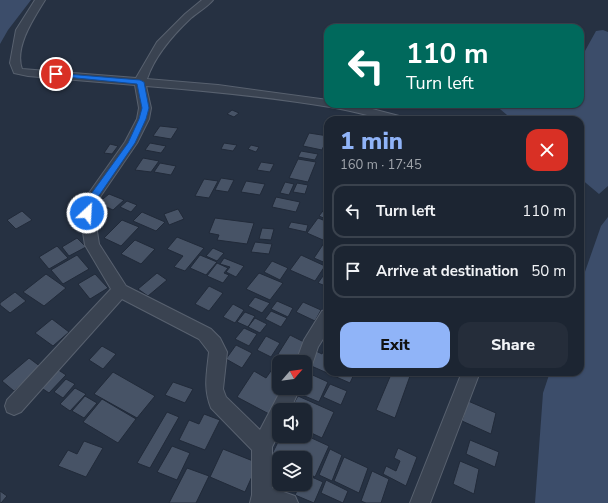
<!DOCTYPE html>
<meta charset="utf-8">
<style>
:root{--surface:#1c2532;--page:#252d3a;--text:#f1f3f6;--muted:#a0a5ac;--line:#3a424d;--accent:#90b4f8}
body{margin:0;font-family:"Nunito Sans",sans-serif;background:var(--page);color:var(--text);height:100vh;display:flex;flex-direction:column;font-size:15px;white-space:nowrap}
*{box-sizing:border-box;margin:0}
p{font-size:13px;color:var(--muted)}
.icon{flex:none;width:22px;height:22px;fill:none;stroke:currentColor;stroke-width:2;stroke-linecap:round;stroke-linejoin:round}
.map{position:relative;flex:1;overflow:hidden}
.side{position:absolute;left:324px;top:116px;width:260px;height:260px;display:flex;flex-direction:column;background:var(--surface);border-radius:12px;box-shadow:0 1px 3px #0004,0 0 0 1px var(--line)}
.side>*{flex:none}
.guide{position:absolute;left:324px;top:24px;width:260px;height:84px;border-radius:12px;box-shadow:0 1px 3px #0004,0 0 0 1px var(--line);background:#00695c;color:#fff;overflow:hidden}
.needle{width:26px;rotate:62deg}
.buttons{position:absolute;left:272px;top:355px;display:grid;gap:8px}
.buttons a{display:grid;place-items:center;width:40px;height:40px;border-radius:8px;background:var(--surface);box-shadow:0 1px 3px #0004,0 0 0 1px var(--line);font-size:20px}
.pin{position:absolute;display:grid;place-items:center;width:34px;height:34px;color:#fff;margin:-17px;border:2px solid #fff;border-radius:50%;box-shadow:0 1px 4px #0007}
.me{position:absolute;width:44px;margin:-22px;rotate:25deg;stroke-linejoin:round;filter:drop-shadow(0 0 3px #0008)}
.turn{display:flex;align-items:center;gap:14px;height:84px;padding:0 16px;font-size:18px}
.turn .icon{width:52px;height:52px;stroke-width:2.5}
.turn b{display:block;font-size:28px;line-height:34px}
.round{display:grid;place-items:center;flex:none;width:42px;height:42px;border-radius:12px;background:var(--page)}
.summary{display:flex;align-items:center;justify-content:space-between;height:68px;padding:0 16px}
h1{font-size:24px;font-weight:800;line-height:30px;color:var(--accent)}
.button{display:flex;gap:8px;margin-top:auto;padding:8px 16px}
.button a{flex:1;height:46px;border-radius:12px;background:var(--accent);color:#111;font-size:16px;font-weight:800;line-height:46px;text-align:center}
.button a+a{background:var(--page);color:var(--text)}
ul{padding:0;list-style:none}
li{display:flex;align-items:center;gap:12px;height:54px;margin:0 8px 6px;padding:0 8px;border:2px solid var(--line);border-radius:12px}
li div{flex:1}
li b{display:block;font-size:15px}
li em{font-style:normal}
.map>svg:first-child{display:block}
.water{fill:#3c4d6a}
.building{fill:#475366;stroke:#212a39}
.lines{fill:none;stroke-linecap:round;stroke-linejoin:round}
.street-casing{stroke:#58616f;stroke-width:2}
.street{fill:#3a4351;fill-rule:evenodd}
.route{fill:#1a73e8;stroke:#114b97}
</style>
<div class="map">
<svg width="608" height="503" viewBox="0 0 608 503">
<rect width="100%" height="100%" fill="#263142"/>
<path class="water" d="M0 0H31L8 30 0 44Z
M603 30 608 32V186L599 194 580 178V120H513L494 104H580V60L596 31Z
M608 217V503H535L543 393 550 372H580V286L601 226Z"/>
<path class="building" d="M232 110 239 113 234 117 227 114Z
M160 126 178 128 171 139 153 136Z
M309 133 328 136 322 150 303 146Z
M150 143 166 146 161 153 145 150Z
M224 143 237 145 233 151 221 149Z
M110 144 118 146 112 154 104 153Z
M251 145 259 147 256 152 248 149Z
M301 151 318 154 315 160 298 157Z
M143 158 159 161 151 172 135 170Z
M298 159 316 162 308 182 289 178Z
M261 162 274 164 270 172 257 170Z
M160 163 176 166 171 175 154 172Z
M221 178 234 180 228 192 215 190Z
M204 179 218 181 209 198 195 196Z
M246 181 265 184 260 195 241 192Z
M285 182 294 184 289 195 280 193Z
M297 183 308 185 305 194 293 192Z
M109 194 124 200 113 210 98 203Z
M276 197 300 202 296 212 272 207Z
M127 201 137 205 131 212 120 207Z
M326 207 328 208V220L319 216Z
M178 209 184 219 169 225 164 214Z
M22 211 32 220 16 229 7 220Z
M142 212 165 222 156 231 133 221Z
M215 218 254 223 247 244 217 240 219 235 209 233Z
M318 218 328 222V233L323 240 307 233Z
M122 220 139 227 121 246 104 238Z
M291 222 308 225 306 232 288 228Z
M262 228 274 229 271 240 259 239Z
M177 237 204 248 185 271 174 267 183 256 167 249Z
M77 238 86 247 69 256 62 247Z
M135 240 155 249 141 264 121 254Z
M255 242 272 244 269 254 251 252Z
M324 243 328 245V264L314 258Z
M57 246 68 258 49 269 39 257Z
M213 248 224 253 217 261 206 256Z
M77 255 89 269 63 284 51 270Z
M200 255 217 262 206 275 190 268Z
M301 255 325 266 315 281 290 270Z
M224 258 244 266 236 277 226 272 230 267 220 264Z
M272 261 288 268 280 280 264 272Z
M217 263 228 268 224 273 229 275 223 283 207 276Z
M328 269V287L318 283Z
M157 273 167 280 148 296 138 289Z
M259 273 283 283 270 300 246 289Z
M46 274 66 288 44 306 23 292Z
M95 274 108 288 90 299 78 284Z
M209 286 223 293 209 311 195 304Z
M15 292 26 301 10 313 0 305V303Z
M255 297 270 303 262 313 248 306Z
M277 301 293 308 288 317 271 309Z
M303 302 321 310 315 321 296 312Z
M233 304 244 310 235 323 223 317Z
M271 311 287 318 281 327 265 319Z
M245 312 255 316 248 327 237 322Z
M255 318 267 324 260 333 248 327Z
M52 319 69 332 53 346 35 333Z
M244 328 257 334 249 346 235 339Z
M290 335 306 343 294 362 278 354Z
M266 336 280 343 271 357 257 350Z
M236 345 252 353 242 368 226 359Z
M326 345 328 346V372H355L350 383 309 365 316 351 322 354Z
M102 346 116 354 103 369 89 360Z
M29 358 41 367 14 391 2 381Z
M54 367 66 375 49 393 37 385Z
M273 368 279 371V388H286L269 414 237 397 254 371 266 378Z
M113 372 155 396 137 418 94 394Z
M306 372 328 382 319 402 295 392 297 388H305Z
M392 372H401L410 376 395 418 376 410Z
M66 379 75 384 63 398 54 392Z
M173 382 193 389 185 403 165 395Z
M330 384 347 391 341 405 323 397Z
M75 388 86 394 70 411 60 404Z
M85 396 97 403 84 418 72 411Z
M298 396 334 412 322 438 305 430V410H284L288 403 293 405Z
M102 399 136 419 118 443 83 422Z
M468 401 496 413 491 434 462 421Z
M167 412 179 417 150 468 137 463Z
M204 414 220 420 205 450 179 440 189 420 199 424Z
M305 435 329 446 315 477 305 472V458H279V460L271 456 281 436Z
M470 440 499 452 495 467 466 454Z
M84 441 103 448 86 477 58 466 68 450 77 454Z
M172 446 190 453 177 480 157 472Z
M398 448 417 457 406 486 383 474 386 466 396 471 400 461 394 458Z
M223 449 258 463 245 492 210 477Z
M330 449 342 455 332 481 319 475Z
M344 457 368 468 359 493 334 481Z
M460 461 479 469 474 494 453 484Z
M187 468 209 476 196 503H169Z
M372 471 389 479 381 503H366L361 501Z
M305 474 323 482 314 503 295 495 300 484H305Z
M326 480 348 491 343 503 321 493Z
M0 491 7 496 1 503H0Z"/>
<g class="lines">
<g class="street-casing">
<path id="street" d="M35 0H45C34 18 14 47 22 69L136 78 157 42 185 14 202 0H213C207 7 198 12 191 18 173 35 155 55 147 79L218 85 328 100V104H353L403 117 405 120C378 120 356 111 330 107 270 97 208 91 146 86L151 108 149 119 137 143 100 197 94 213 99 244 126 286 211 329 220 338 227 352 223 389 226 397 260 430 282 388H300L290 410H279V433L272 447V488L295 496 298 503H250L252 495V450L211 408C203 388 207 373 209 352L199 339 122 299 21 412 14 415 7 412 5 406 7 400 111 289 85 245 80 213 89 193 125 142 137 119 139 108 135 85 28 76 14 73 10 63 16 30Z
M328 309V331L318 347 311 368 305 370V362H296L304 340 322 311Z
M462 372H480L430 503H410Z"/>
</g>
<use href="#street" class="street"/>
</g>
<path class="route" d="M54 73 140 80 144 82 149 108 146 119 135 143 98 197 90 215 87 216 83 213 91 194 128 143 139 119 142 108 137 84 56 76H54Z"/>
</svg>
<div class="buttons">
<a><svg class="needle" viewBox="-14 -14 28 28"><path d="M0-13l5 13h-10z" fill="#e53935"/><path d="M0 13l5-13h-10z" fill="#a0a5ac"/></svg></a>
<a><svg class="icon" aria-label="sound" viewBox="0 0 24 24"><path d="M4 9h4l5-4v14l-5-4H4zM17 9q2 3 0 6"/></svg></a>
<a><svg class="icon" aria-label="layers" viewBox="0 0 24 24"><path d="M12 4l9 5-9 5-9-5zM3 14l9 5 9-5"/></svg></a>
</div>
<div class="pin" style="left:56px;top:74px;background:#d93025"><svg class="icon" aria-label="arrive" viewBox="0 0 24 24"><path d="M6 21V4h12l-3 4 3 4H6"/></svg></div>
<svg class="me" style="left:87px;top:213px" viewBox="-20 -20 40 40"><circle r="17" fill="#1a73e8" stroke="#fff" stroke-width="3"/><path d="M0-11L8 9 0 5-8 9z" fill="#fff"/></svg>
<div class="guide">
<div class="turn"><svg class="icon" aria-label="left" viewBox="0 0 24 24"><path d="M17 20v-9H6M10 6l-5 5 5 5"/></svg><div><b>110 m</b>Turn left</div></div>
</div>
<section class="side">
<div class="summary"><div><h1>1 min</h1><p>160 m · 17:45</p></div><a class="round" style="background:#d93025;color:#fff"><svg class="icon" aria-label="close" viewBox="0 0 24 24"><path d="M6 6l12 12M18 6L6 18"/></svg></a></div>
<ul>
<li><svg class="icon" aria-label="left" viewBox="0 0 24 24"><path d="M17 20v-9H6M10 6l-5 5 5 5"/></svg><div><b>Turn left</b></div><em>110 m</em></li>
<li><svg class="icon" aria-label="arrive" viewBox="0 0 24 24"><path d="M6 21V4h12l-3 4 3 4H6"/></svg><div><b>Arrive at destination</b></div><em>50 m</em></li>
</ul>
<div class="button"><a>Exit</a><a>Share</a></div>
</section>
</div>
